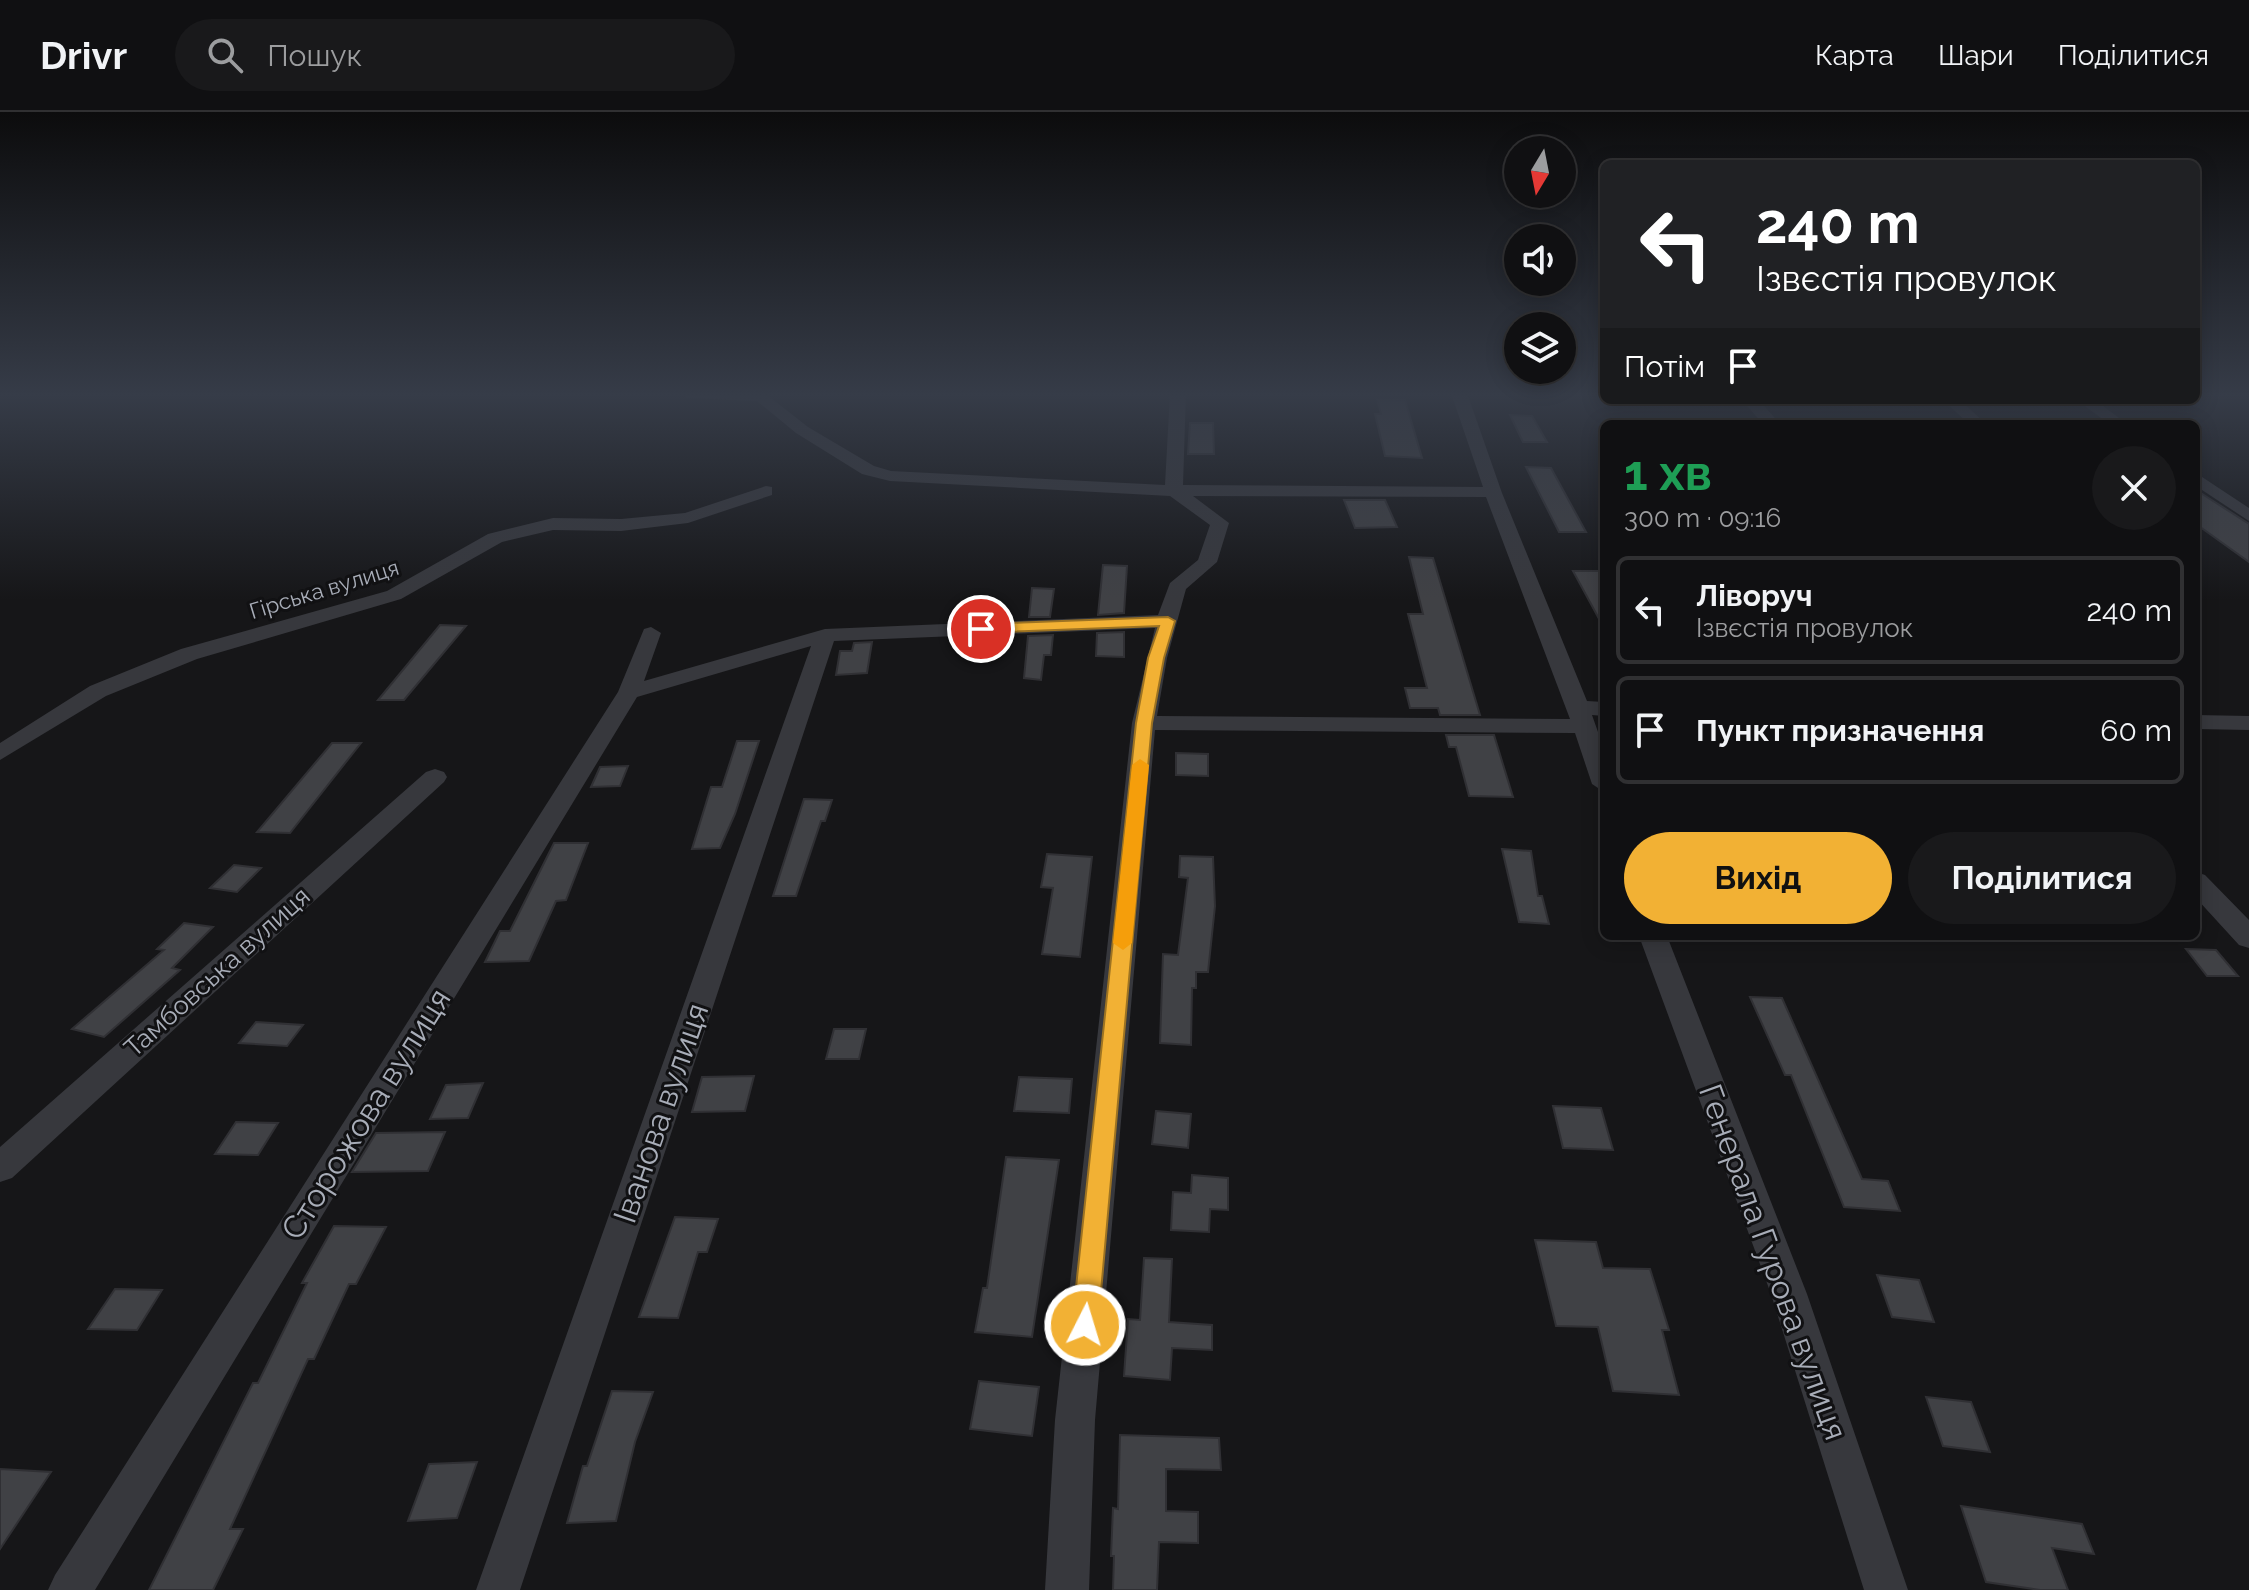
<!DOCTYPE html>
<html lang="uk">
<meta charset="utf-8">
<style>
:root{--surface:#101012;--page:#19191b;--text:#f1f3f6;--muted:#9c9d9f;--line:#303032;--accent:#f2b134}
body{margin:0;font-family:Raleway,sans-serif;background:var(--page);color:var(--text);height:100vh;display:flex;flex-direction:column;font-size:30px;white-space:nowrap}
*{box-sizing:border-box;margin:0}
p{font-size:26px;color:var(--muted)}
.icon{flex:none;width:44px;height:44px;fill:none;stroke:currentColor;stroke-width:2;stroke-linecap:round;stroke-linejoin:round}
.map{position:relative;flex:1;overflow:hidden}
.drawer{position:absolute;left:1600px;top:308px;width:600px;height:520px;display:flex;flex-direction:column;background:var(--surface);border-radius:12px;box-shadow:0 4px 20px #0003,0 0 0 2px var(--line)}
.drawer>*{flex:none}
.guide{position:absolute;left:1600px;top:48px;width:600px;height:244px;border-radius:12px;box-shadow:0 4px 20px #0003,0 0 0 2px var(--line);background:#202124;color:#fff;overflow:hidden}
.needle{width:52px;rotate:190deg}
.tools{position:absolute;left:1504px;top:24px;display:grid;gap:16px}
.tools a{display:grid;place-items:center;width:72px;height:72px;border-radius:50%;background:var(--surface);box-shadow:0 4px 20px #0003,0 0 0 2px var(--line);font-size:40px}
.pin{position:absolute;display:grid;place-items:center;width:68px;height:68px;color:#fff;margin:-34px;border:4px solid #fff;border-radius:50%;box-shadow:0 2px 8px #0007}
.me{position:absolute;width:88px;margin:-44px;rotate:5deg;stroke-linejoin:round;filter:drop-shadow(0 0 6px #0008)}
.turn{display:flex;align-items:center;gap:28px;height:168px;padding:0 24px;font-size:36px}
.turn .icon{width:104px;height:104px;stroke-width:2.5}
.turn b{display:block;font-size:56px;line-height:68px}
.then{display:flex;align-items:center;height:76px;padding:0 24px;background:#0003;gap:16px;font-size:30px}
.round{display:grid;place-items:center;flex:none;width:84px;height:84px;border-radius:42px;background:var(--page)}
.summary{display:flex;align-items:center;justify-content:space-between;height:136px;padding:0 24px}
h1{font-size:48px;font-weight:700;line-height:60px;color:#1e9e55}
.primary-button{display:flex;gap:16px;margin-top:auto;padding:16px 24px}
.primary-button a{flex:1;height:92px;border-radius:48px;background:var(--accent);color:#111;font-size:32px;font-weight:700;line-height:92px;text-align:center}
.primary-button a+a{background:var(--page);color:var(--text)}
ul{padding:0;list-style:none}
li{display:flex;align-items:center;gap:24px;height:108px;margin:0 16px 12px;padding:0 8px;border:4px solid var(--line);border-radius:12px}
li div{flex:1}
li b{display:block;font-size:30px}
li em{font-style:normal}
header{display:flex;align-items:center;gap:48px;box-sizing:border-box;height:112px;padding:0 40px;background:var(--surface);border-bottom:2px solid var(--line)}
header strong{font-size:38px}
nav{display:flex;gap:44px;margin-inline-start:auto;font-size:28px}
.search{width:560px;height:72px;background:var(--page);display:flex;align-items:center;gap:20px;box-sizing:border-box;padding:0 28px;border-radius:44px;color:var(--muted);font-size:30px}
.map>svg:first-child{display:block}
.building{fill:#404145;stroke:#303034;stroke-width:2}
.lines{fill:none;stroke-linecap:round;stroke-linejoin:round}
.street{fill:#37383d;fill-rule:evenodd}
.route{fill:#f2b134;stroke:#9d7322;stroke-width:2}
.slow{fill:#f59e0b}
.labels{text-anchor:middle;stroke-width:6;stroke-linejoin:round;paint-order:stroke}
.far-street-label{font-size:22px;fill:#a8adb8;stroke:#111113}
.street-label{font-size:26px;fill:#a8adb8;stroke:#111113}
.near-street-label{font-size:32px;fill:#a8adb8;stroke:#111113}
</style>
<header>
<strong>Drivr</strong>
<div class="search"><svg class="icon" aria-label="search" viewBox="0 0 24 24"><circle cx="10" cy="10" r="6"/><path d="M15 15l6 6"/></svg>Пошук</div>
<nav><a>Карта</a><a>Шари</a><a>Поділитися</a></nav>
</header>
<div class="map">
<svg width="2249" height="1478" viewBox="0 0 2249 1478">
<rect width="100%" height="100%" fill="#161618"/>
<path class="building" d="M1377 287 1405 288 1422 346 1385 344 1375 302H1381Z
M1510 303 1532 304 1547 330H1523Z
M1190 311H1213L1214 342H1188Z
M1526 355 1551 356 1586 420H1559Z
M2196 378 2249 412V450L2196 412Z
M1344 388H1385L1397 415 1355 416Z
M1409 445 1433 446 1480 603H1440L1438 596H1410L1405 576H1427L1408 502H1423Z
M1103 453 1127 454 1124 501 1098 503Z
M1573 459H1604V516Z
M1032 476 1054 477 1050 505H1029Z
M440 513 466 514 404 588H378Z
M1124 520V545L1096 544 1097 521Z
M1053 523 1051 543H1044L1041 568 1024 566 1028 524Z
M872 530 867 561 836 563 840 539H852L854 531Z
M1446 623H1494L1513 685 1469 684 1456 635H1449Z
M737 629H759L735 702 720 736 692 737 711 675H722Z
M332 631H361L290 721 257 720Z
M1176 641 1208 642V664L1176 663Z
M628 654 620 674 591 675 600 655Z
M804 687 832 688 825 709H821L796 784H773Z
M554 731H588L566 788 556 789 529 849 485 850 500 819H510Z
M1502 737 1531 739 1538 784H1542L1549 812 1519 810Z
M1047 742 1092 745 1080 845 1042 842 1053 776 1041 775Z
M1180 744 1213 745 1215 794 1208 860H1196V876H1192L1191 933 1160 931 1163 842 1178 843 1188 766 1179 765Z
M234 753 261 756 237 780 210 776Z
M184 811 213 815 172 856 180 858 104 925 72 917 164 838 157 837Z
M2186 837 2216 838 2238 864H2207Z
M1750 885 1782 886 1862 1067 1888 1069 1900 1099 1844 1095 1791 963H1785Z
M256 910 303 913 287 934 239 931Z
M834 917H866L859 947H826Z
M754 964 745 999 692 1000 702 965Z
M1019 965 1072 967 1069 1001 1014 999Z
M483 971 468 1006 430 1007 446 973Z
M1553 994 1601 996 1613 1038 1563 1036Z
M1156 999 1191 1002 1188 1036 1152 1032Z
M236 1010 278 1011 258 1043 215 1042Z
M445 1020 428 1059 352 1060 376 1021Z
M1006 1045 1059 1048 1032 1225 975 1220 983 1176H987Z
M1192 1063 1228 1066V1098L1210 1097 1209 1120 1171 1118 1173 1080 1191 1081Z
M675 1105 718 1107 707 1140H698L678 1206 639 1205Z
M334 1114 386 1115 356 1172H349L314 1247H308L230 1417H243L213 1478H149L253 1271H258L307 1171H302Z
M1535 1128 1596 1130 1603 1156 1650 1157 1669 1218H1662L1679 1283 1613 1279 1598 1215 1556 1214Z
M1144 1146 1172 1147 1169 1210 1212 1213V1238L1172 1236 1170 1268 1124 1264 1128 1207 1140 1208Z
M1877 1163 1919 1168 1934 1210 1892 1205Z
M115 1177 162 1178 137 1218 88 1217Z
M979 1269 1039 1275 1032 1324 970 1317Z
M612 1279 653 1280 635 1330 616 1409 567 1411 583 1354H587Z
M1926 1285 1971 1290 1990 1340 1943 1334Z
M1120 1323 1219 1326 1221 1358 1166 1357V1399L1198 1400V1431L1159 1430 1157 1478H1113L1114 1444H1111L1113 1396 1118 1397Z
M477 1350 457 1406 408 1409 429 1352Z
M0 1357 51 1360 0 1437Z
M1961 1394 2082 1412 2094 1442 2052 1436 2068 1478H2040L1986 1470Z"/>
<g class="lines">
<path class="street" d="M680 281 766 282 808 315 874 354 891 359 1165 373 1170 281H1186L1183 373 1483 375 1451 281H1467L1502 381 1587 589 1604 590V604L1592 603 1604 637V680L1592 672 1575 621 1155 618 1095 1308 1089 1478H1045L1055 1308 1132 611 1155 516 834 529 520 1478H476L811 534 637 585 95 1478H48L55 1463 618 580 644 517 651 515 661 521 644 569 825 517 1158 503 1170 471 1198 448 1210 413 1170 384 890 369 862 362 796 321 757 289 688 286ZM1193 384 1486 385 1570 607 1157 604 1167 546 1186 477 1217 450 1229 411Z
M1742 288H1759L1780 312H1763Z
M1943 288H1960L1986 312H1969Z
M2077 288H2095L2127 312H2109Z
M2196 361 2249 396V409L2196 374Z
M766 374 772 375V383L688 411 621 419 553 418 502 430 401 487 197 547 106 584 0 648V631L90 574 181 537 387 479 488 422 553 406 621 407 685 401Z
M2196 603 2249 604V618L2196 617Z
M435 657 444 660 447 665 444 670 12 1066 0 1070V1035L426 660Z
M2196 760 2205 763 2249 808V836L2239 833 2196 786Z
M1639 824H1667L1807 1182 1908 1478H1864L1771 1182Z"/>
</g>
<linearGradient id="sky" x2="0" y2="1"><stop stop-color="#0c0c0d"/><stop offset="0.58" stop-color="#363c48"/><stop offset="1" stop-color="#363c48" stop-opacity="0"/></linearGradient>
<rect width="2249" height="488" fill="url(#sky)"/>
<path class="route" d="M1168 505 1175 509 1164 546 1152 611 1098 1213 1094 1222 1085 1226 1076 1222 1072 1213 1136 611 1148 546 1159 514 981 521 974 517 981 512Z"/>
<path class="slow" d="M1140 647 1149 653 1132 831 1123 838 1113 831 1132 653Z"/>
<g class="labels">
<g class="far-street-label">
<text transform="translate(324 477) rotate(-17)" y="8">Гірська вулиця</text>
</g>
<g class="street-label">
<text transform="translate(217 860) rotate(-42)" y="9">Тамбовська вулиця</text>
</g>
<g class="near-street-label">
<text transform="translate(661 1001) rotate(-71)" y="11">Іванова вулиця</text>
<text transform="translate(366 1002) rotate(-58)" y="11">Сторожова вулиця</text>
<text transform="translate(1773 1150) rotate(70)" y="11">Генерала Гурова вулиця</text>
</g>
</g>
</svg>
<div class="tools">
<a><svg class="needle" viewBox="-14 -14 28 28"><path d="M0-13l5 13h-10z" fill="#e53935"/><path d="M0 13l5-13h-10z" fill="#9c9d9f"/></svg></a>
<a><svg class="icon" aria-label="sound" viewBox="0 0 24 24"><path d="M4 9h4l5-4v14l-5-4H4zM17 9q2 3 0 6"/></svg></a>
<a><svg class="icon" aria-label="layers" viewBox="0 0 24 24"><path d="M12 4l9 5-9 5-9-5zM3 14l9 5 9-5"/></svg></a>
</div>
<div class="pin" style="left:981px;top:517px;background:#d93025"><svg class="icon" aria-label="arrive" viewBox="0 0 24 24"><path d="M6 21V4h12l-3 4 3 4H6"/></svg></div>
<svg class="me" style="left:1085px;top:1213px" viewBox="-20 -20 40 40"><circle r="17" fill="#f2b134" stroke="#fff" stroke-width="3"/><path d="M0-11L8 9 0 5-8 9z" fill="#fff"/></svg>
<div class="guide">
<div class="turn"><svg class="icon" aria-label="left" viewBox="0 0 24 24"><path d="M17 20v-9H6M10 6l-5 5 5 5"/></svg><div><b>240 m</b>Ізвєстія провулок</div></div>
<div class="then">Потім<svg class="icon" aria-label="arrive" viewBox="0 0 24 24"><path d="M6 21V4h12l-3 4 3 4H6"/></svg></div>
</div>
<section class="drawer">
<div class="summary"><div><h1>1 хв</h1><p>300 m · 09:16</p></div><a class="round"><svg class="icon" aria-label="close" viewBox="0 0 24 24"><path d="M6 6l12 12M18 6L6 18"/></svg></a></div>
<ul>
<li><svg class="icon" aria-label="left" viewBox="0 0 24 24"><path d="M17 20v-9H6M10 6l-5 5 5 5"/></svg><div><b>Ліворуч</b><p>Ізвєстія провулок</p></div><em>240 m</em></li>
<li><svg class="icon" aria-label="arrive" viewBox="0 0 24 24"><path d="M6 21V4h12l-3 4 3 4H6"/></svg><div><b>Пункт призначення</b></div><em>60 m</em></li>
</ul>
<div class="primary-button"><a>Вихід</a><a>Поділитися</a></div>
</section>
</div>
